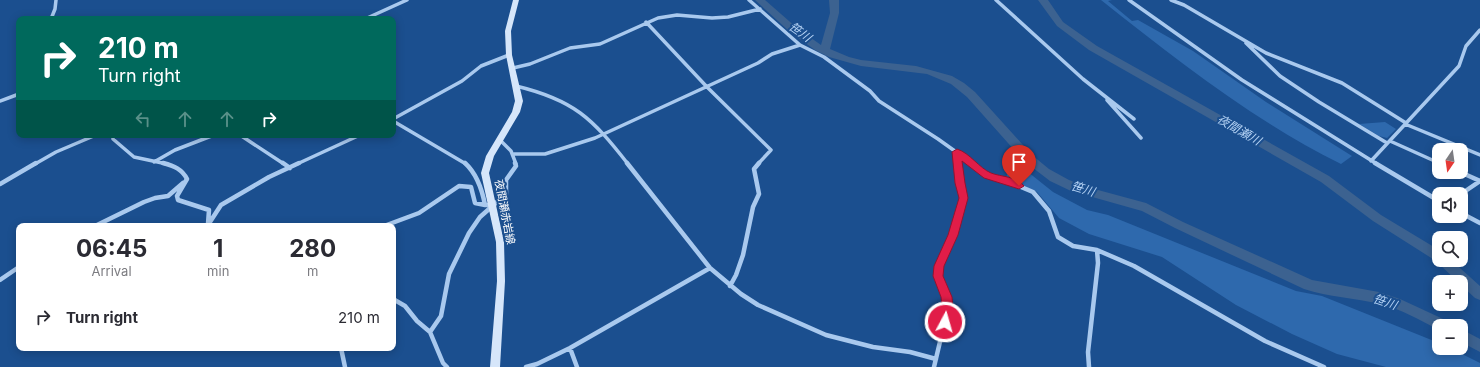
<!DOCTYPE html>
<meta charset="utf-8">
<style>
:root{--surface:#fff;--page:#f2f2f3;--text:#2b2b33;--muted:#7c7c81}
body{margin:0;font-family:Inter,"Noto Sans JP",sans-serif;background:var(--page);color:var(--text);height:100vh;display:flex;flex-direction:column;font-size:15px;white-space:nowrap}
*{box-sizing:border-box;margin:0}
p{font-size:13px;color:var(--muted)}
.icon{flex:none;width:22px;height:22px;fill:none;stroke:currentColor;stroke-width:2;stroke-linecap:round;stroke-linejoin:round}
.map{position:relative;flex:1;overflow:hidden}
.sheet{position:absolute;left:16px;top:223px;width:380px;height:128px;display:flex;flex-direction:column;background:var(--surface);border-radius:8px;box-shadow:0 2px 10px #0003}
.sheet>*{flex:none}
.hud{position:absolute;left:16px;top:16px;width:380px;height:122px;border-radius:8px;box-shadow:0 2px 10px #0003;background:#00695c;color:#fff;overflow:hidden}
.needle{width:26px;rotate:193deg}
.fabs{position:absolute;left:1432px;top:143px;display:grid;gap:8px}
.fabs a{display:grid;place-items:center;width:36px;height:36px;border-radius:8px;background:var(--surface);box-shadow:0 2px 10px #0003;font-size:20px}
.pin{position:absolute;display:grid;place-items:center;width:34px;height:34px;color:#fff;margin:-41px -17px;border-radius:50% 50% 50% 0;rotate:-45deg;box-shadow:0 0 4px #0007}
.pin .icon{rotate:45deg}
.me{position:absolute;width:44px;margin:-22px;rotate:6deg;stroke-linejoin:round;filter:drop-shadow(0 0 3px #0008)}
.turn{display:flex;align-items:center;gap:14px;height:84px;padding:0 16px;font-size:18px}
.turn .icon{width:52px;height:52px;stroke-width:2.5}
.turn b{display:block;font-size:28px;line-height:34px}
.lanes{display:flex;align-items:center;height:38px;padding:0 16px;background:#0003;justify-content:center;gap:20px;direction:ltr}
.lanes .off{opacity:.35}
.eta{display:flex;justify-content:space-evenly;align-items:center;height:68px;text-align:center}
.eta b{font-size:24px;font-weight:700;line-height:28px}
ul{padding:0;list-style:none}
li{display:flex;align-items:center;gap:12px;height:52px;padding:0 16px}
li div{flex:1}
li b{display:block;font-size:15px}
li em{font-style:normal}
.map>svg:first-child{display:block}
.green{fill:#2e69ad}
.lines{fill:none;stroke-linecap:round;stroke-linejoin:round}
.river{fill:#3c6290;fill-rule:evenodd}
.street-far1{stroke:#a9c9ee;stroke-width:3.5}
.street{stroke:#a9c9ee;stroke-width:4.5}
.secondary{fill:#d6e6fa;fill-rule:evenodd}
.route{fill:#e11d48;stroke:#92132f}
.labels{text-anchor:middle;stroke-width:4;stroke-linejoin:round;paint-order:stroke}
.street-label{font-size:11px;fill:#fff;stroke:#1b4f8f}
.water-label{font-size:12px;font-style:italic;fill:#b5d3f5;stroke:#1b4f8f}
</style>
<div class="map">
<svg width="1480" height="367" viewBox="0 0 1480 367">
<rect width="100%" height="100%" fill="#1b4f8f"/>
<path class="green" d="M1101 0H1112L1108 1 1132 21 1138 20 1193 51 1266 102 1352 156 1341 164C1254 121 1177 60 1101 0Z
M1385 122 1396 129 1387 138 1379 136 1359 124Z
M1011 167 1023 168 1053 192 1087 210 1108 215 1296 291 1322 296 1439 343V348H1450L1480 363V367H1386L1337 354 1292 334 1236 305 1162 257 1089 234 1059 218 1037 192 1006 177Z"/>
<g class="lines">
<path class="river" d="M755 0H765L797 28 821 45 830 13 829 0H839V13L830 49 849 57 861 60 916 66 952 76 964 83 975 92 1032 155 1049 169 1069 180 1087 187 1146 203 1183 222 1312 280 1379 292 1400 299 1441 318 1449 322 1451 326H1439V330C1420 320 1401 309 1380 304 1355 298 1329 297 1304 289L1175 228 1142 211 1071 191 1050 181 1024 161 967 97 951 84 927 74 861 66 829 57 815 50 790 32Z
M1038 0H1048L1063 22 1097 46 1329 176 1381 215 1439 250V260H1451L1480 286V300L1475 298 1461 285V282H1458L1436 261 1373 221 1321 182 1089 50 1057 26Z
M1461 329 1480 339V352L1461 342Z"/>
<path class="street-far1" d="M749 0 800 45 824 57 870 91 879 101 938 139 973 164
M996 0 1083 79 1134 119
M1129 0 1242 80 1377 164
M1171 0 1184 5 1266 53 1342 83 1406 123
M51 19 55 9 56 0
M365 19 407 0
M646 22 707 87 771 150 758 164
M1246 43 1280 76 1319 102 1387 143
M513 68 530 64 570 48 600 44 658 18 677 15 712 18 728 17 760 9
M516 86C574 100 592 118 628 164
M1107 100 1141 138
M0 101 19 94
M393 119 462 81 481 66 509 55
M393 121 466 164
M1405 124 1480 155
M113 135V139L134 157 167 164
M240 135 284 164
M500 140 511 151 516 164
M1390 141 1439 163
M957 153 958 164
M514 154H545L595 138 758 63 772 54 800 45
M1371 161 1459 66 1466 46 1480 30
M154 162 175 150 214 135
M35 164 56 152 96 135
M297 164 360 135"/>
<path class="street" d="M163 163C174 166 182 169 187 179L177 196 178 200 209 210 208 224
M283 163 290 168
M465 163C477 174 482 189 485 205H493
M627 163 710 268 741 294 758 305 826 335 873 347 910 352 936 359
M972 163 988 175 1005 180 1033 192 1049 211 1058 237 1073 246 1097 250 1134 266 1265 341 1324 367
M1375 163 1439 201
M1460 172 1480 181
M0 184 36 163
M1461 194 1480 181
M1461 213 1480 223
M208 225 221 205 269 177 299 163
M95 226 144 202 155 198 168 196 183 183
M384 226 419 213 459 186 471 187 475 203 485 205
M0 280 19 267
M730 286 736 275 743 255 753 207 759 194 754 169 759 163
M393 299 405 306 417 321 430 332 443 363 447 367
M430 332 441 316 449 274 469 233 480 217 506 194V180L516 166 515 163
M341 348 345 367
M570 348 577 367
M526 367 537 364 570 348 710 268
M934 367 948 308 947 297 938 277 939 266 953 235 964 198 960 183 958 163
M1089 367 1088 352 1098 263 1097 250"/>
<path class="secondary" d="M513 0H519L511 31 512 55 523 101 520 112 494 156 489 173 504 242 505 281 500 367H490L497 281 496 242 481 173 486 156 512 112 515 101 506 55 505 31Z"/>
</g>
<path class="route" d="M957 149C970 153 979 168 991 173 1001 177 1017 176 1024 186L1019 189 984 178 962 161 965 183 968 198 958 235 944 266 943 276 952 297 953 308 949 326 945 327 941 326 940 322 942 308 941 297 933 276 934 266 948 235 959 198 955 183 952 152Z"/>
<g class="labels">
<g class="street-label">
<text transform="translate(505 212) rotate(79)" y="4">夜間瀬赤岩線</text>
</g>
<g class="water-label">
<text transform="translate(800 32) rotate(36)" y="4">笹川</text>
<text transform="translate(1239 130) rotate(30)" y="4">夜間瀬川</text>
<text transform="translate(1083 189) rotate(17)" y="4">笹川</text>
<text transform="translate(1385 302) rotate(19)" y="4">笹川</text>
</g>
</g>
</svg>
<div class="fabs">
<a><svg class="needle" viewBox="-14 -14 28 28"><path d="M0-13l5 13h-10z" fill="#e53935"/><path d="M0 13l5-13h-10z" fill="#7c7c81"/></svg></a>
<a><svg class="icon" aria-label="sound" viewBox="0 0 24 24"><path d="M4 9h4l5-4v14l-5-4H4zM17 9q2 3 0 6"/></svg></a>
<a><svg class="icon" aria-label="search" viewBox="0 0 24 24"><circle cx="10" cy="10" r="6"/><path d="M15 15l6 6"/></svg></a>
<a>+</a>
<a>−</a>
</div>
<div class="pin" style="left:1019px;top:186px;background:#d93025"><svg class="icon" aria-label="arrive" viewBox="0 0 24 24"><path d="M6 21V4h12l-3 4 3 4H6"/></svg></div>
<svg class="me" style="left:945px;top:322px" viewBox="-20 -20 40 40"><circle r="17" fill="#e11d48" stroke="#fff" stroke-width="3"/><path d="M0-11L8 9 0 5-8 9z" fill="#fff"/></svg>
<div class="hud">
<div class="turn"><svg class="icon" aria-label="right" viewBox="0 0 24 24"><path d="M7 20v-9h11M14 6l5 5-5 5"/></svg><div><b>210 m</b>Turn right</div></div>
<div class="lanes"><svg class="icon off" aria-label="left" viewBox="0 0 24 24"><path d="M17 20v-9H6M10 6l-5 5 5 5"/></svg><svg class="icon off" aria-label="ahead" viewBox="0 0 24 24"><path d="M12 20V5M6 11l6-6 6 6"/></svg><svg class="icon off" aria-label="ahead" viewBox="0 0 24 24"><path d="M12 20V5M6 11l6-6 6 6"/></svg><svg class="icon" aria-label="right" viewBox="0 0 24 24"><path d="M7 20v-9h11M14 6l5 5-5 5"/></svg></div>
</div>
<section class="sheet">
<div class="eta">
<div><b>06:45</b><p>Arrival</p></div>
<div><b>1</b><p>min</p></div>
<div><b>280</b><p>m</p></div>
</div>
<ul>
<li><svg class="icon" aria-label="right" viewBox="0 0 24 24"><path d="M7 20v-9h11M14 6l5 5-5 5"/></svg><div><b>Turn right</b></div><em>210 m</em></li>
</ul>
</section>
</div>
